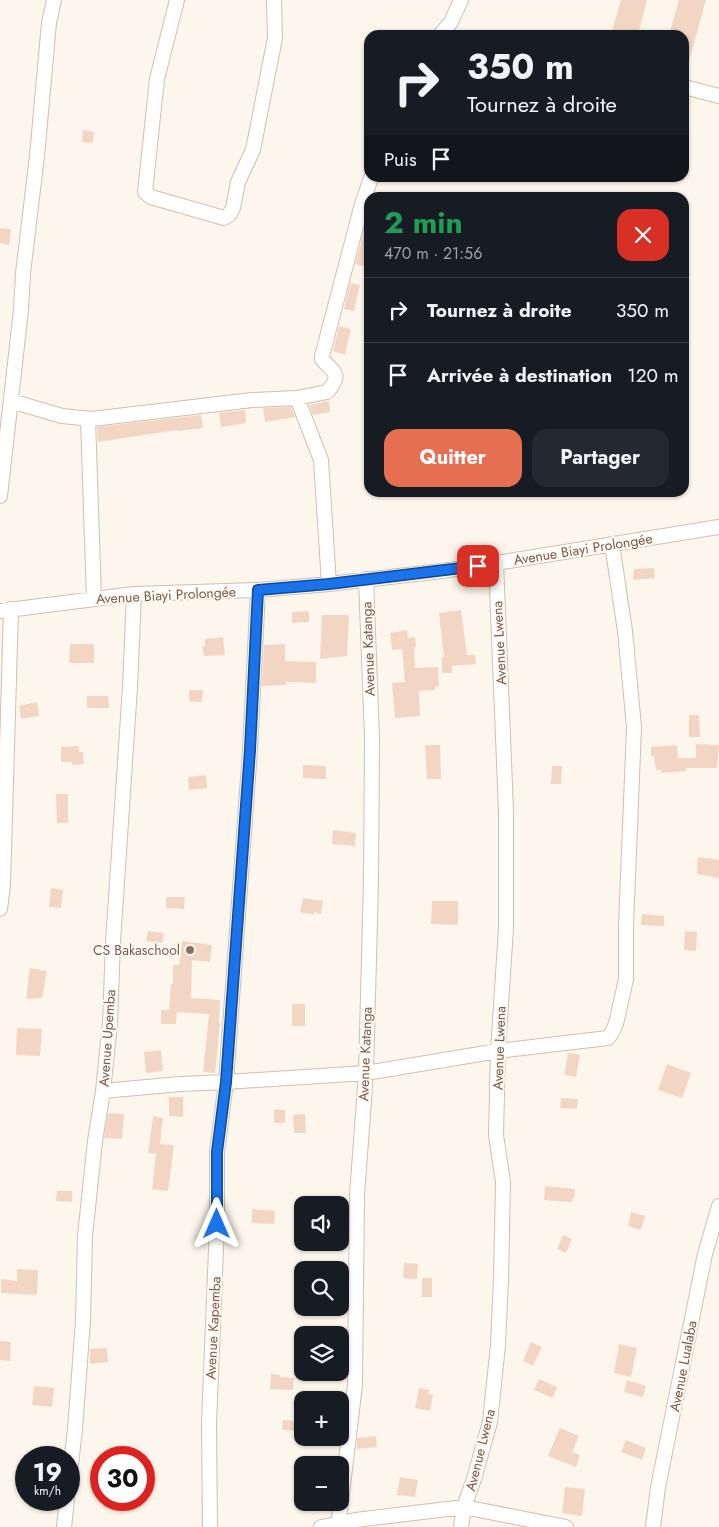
<!DOCTYPE html>
<html lang="fr">
<meta charset="utf-8">
<style>
:root{--surface:#171b24;--page:#242831;--text:#f1f3f6;--muted:#9ea1a6;--line:#363941;--accent:#e76f51}
body{margin:0;font-family:Jost,sans-serif;background:var(--page);color:var(--text);height:100vh;display:flex;flex-direction:column;font-size:19px;white-space:nowrap}
*{box-sizing:border-box;margin:0}
p{font-size:16px;color:var(--muted)}
.icon{flex:none;width:28px;height:28px;fill:none;stroke:currentColor;stroke-width:2;stroke-linecap:round;stroke-linejoin:round}
.map{position:relative;flex:1;overflow:hidden}
.panel{position:absolute;left:364px;top:192px;width:325px;height:305px;display:flex;flex-direction:column;background:var(--surface);border-radius:15px;box-shadow:0 1px 4px #0004}
.panel>*{flex:none}
.guide{position:absolute;left:364px;top:30px;width:325px;height:152px;border-radius:15px;box-shadow:0 1px 4px #0004;background:#171b24;color:var(--text);overflow:hidden}
.controls{position:absolute;left:294px;top:1196px;display:grid;gap:10px}
.controls a{display:grid;place-items:center;width:55px;height:55px;border-radius:10px;background:var(--surface);box-shadow:0 1px 4px #0004;font-size:25px}
.speed{position:absolute;left:15px;top:1446px;display:flex;gap:10px;font-size:25px;font-weight:700;text-align:center}
.speed>*{display:grid;place-content:center;width:65px;height:65px;border-radius:50%;background:var(--surface);box-shadow:0 1px 4px #0004;line-height:1}
.speed small{font-size:12px;font-weight:400}
.speed .limit{border:8px solid #d22;background:#fff;color:#111}
.pin{position:absolute;display:grid;place-items:center;width:42px;height:42px;color:#fff;margin:-21px;border-radius:10px;box-shadow:0 2px 8px #0006}
.me{position:absolute;width:55px;margin:-28px;rotate:0deg;stroke-linejoin:round;filter:drop-shadow(0 0 4px #0008)}
.turn{display:flex;align-items:center;gap:18px;height:105px;padding:0 20px;font-size:22px}
.turn .icon{width:65px;height:65px;stroke-width:2.5}
.turn b{display:block;font-size:35px;line-height:42px}
.then{display:flex;align-items:center;height:48px;padding:0 20px;background:#0003;gap:10px;font-size:19px}
.round{display:grid;place-items:center;flex:none;width:52px;height:52px;border-radius:15px;background:var(--page)}
.summary{display:flex;align-items:center;justify-content:space-between;height:85px;padding:0 20px}
h1{font-size:30px;font-weight:700;line-height:38px;color:#1e9e55}
.cta{display:flex;gap:10px;margin-top:auto;padding:10px 20px}
.cta a{flex:1;height:58px;border-radius:15px;background:var(--accent);color:#fff;font-size:20px;font-weight:700;line-height:58px;text-align:center}
.cta a+a{background:var(--page);color:var(--text)}
ul{padding:0;list-style:none}
li{display:flex;align-items:center;gap:15px;height:65px;padding:0 20px;border-top:1px solid var(--line)}
li div{flex:1}
li b{display:block;font-size:19px}
li em{font-style:normal}
.map>svg:first-child{display:block}
.building{fill:#f3d5c3}
.lines{fill:none;stroke-linecap:round;stroke-linejoin:round}
.minor-casing{stroke:#d1beb0;stroke-width:16}
.minor{stroke:#fff;stroke-width:14}
.route-casing{stroke:#114b97;stroke-width:12}
.route{stroke:#1a73e8;stroke-width:9}
.education-dot{fill:#8d6e63;stroke:#fffaf3;stroke-width:2}
.labels{text-anchor:middle;stroke-width:4;stroke-linejoin:round;paint-order:stroke}
.street-label{font-size:14px;fill:#7a5c4d;stroke:#fffaf3}
.education-label{font-size:14px;fill:#785e54;stroke:#fffaf3;text-anchor:end}
</style>
<div class="map">
<svg width="719" height="1527" viewBox="0 0 719 1527">
<rect width="100%" height="100%" fill="#fdf6ec"/>
<path class="building" d="M621 0H647L638 35H627L612 31Z
M679 0H706L687 68H684V35H669Z
M83 130 94 132 93 143 82 142Z
M366 225H369V261L367 267 355 264Z
M0 228 11 229 9 245 0 243Z
M350 283 360 285 354 311 344 309Z
M339 326 351 329 345 355 333 351Z
M329 401 330 412 313 415 309 405Z
M291 407 295 417 265 422 263 408Z
M245 410 246 423 221 427 219 413Z
M201 415 203 428 178 431 177 430 98 442 97 427Z
M654 568 655 578 633 580 634 569Z
M461 610 467 655H475L476 664 452 666V673H442V657H444L439 613Z
M309 611V622L292 623V612Z
M322 615H349L347 656 320 659Z
M407 630 408 638 415 637 416 647H414L415 668 438 667 439 686 435 687V690L419 691 420 716 395 718 392 683 405 682 402 649 392 650 390 633Z
M223 637 225 655 204 656 202 647 205 646V639Z
M70 644H94V663H69Z
M285 644V661L316 662V683L286 682V685L262 686 264 645Z
M189 690H203L202 702 189 701Z
M87 696H108L109 708H87Z
M37 702 39 716 21 719 19 706Z
M689 715H699L700 737H689Z
M696 744 719 745 717 768H686V771L661 773V770H656L654 756H651V747L677 745 678 758H696Z
M425 745H440L441 779H427Z
M78 746 79 752H83L84 764 72 765V762H61V747Z
M303 765 326 766V779L303 778Z
M552 766H562L561 784H551Z
M206 775 207 788 189 790 188 777Z
M56 794H68V823H57Z
M333 830 356 833 355 846 332 844Z
M698 857 719 860V878L697 874Z
M51 888 63 890 61 908 49 907Z
M166 897H185L184 909 166 908Z
M303 898 323 901 321 914 314 912V915L300 912Z
M432 901H458V925L431 924Z
M642 914 664 916V926L641 925Z
M148 931 164 933 162 943 146 941Z
M685 931 697 932 696 951 684 950Z
M182 941 212 945 210 962 192 960 191 998 220 1000 219 1023H220L215 1073 203 1072 209 1014 177 1012 176 1024H161V1010H169L171 984H173V965H179Z
M30 968 47 971 42 998 26 999Z
M292 1004H305V1026H292Z
M17 1028 42 1029 40 1056 16 1055Z
M161 1050 163 1071 146 1073 144 1052Z
M568 1053 580 1055 576 1077 564 1075Z
M667 1064 691 1073 682 1098 658 1090Z
M169 1097H183V1117L169 1116Z
M561 1098 578 1099 577 1109 560 1108Z
M274 1109 285 1110V1123H274Z
M108 1113 124 1114 122 1139 104 1138Z
M305 1114 306 1133H294L293 1115Z
M153 1116 163 1118 160 1144 174 1145 168 1191 152 1189 156 1154 148 1153Z
M545 1186 575 1189 574 1198H573L572 1202 544 1200Z
M57 1191H72V1202L56 1201Z
M252 1209 275 1211 274 1224 252 1223Z
M631 1212 645 1216 641 1230 628 1226Z
M563 1235 572 1239 566 1253 557 1249Z
M404 1263 418 1264 417 1279 403 1278Z
M17 1269 38 1270 37 1295 1 1293V1279L17 1281Z
M422 1278H432V1297H422Z
M0 1341 11 1342 10 1361 0 1360Z
M531 1342 542 1347 533 1366 523 1361Z
M619 1344 637 1348 631 1377 614 1373Z
M107 1348 108 1362 90 1364V1349Z
M271 1374 280 1375V1377L294 1378 293 1390 270 1389Z
M539 1379 557 1387 553 1398 534 1390Z
M627 1380 646 1386 643 1397 624 1392Z
M34 1386 54 1388 52 1407 32 1405Z
M419 1388 430 1390 428 1394 433 1395 430 1411 415 1408Z
M283 1420 299 1421 298 1431 282 1430Z
M560 1428 579 1436 572 1452 580 1455 576 1467 548 1456Z
M376 1436 377 1447 357 1449V1438Z
M626 1440 646 1448 642 1460 621 1452Z
M400 1477 418 1480 415 1497 397 1495Z
M565 1487 585 1489 582 1516 562 1513Z"/>
<g class="lines">
<g class="minor-casing">
<path id="minor" d="M177 0 157 79 145 192 151 197 224 218 229 215 233 208 238 182 253 150 275 38 274 0
M440 35 451 22 461 0
M684 87 719 96
M297 398 321 460 329 584
M11 401 62 416 92 419 252 400 297 398 327 392C344 373 332 372 322 359V356L362 204 371 178
M88 419 94 599
M0 496 21 310 23 273 37 156 49 23 54 0
M0 611 134 594 258 590 329 584 442 571 496 563 719 527
M0 909 3 885 11 609
M103 1091 180 1084 226 1082 366 1073 498 1051 608 1038 611 1034 616 1024 626 979V926L634 727 625 631 612 544
M69 1482 75 1429 83 1321 85 1236 95 1141 103 1091 110 1023 113 942 130 687 134 594
M64 1527 67 1500
M210 1527 209 1424 217 1224V1152L226 1082 250 750 258 590
M321 1527 356 1520 464 1507 566 1527
M338 1527 355 1385 357 1195 366 1073 371 881 372 738 366 579
M461 1527 464 1507 474 1479 490 1422 498 1345 501 1279 503 1182 496 1135 498 1051 506 928V811L496 563
M653 1527 658 1487 705 1254 719 1206"/>
</g>
<use href="#minor" class="minor"/>
</g>
<g class="lines">
<g class="route-casing">
<path id="route" d="M217 1224V1152L226 1082 250 750 258 590 329 584 478 566"/>
</g>
<use href="#route" class="route"/>
</g>
<circle class="education-dot" cx="190" cy="950" r="5"/>
<g class="labels">
<g class="street-label">
<text transform="translate(583 549) rotate(-9)" y="5">Avenue Biayi Prolongée</text>
<text transform="translate(166 595) rotate(-3)" y="5">Avenue Biayi Prolongée</text>
<text transform="translate(499 643) rotate(-93)" y="5">Avenue Lwena</text>
<text transform="translate(368 649) rotate(-92)" y="5">Avenue Katanga</text>
<text transform="translate(107 1038) rotate(-86)" y="5">Avenue Upemba</text>
<text transform="translate(499 1048) rotate(-88)" y="5">Avenue Lwena</text>
<text transform="translate(365 1054) rotate(-88)" y="5">Avenue Katanga</text>
<text transform="translate(213 1328) rotate(-87)" y="5">Avenue Kapemba</text>
<text transform="translate(683 1366) rotate(-79)" y="5">Avenue Lualaba</text>
<text transform="translate(480 1450) rotate(-76)" y="5">Avenue Lwena</text>
</g>
<g class="education-label">
<text x="180" y="955">CS Bakaschool</text>
</g>
</g>
</svg>
<div class="controls">
<a><svg class="icon" aria-label="sound" viewBox="0 0 24 24"><path d="M4 9h4l5-4v14l-5-4H4zM17 9q2 3 0 6"/></svg></a>
<a><svg class="icon" aria-label="search" viewBox="0 0 24 24"><circle cx="10" cy="10" r="6"/><path d="M15 15l6 6"/></svg></a>
<a><svg class="icon" aria-label="layers" viewBox="0 0 24 24"><path d="M12 4l9 5-9 5-9-5zM3 14l9 5 9-5"/></svg></a>
<a>+</a>
<a>−</a>
</div>
<div class="speed"><div>19<small>km/h</small></div><div class="limit">30</div></div>
<div class="pin" style="left:478px;top:566px;background:#d93025"><svg class="icon" aria-label="arrive" viewBox="0 0 24 24"><path d="M6 21V4h12l-3 4 3 4H6"/></svg></div>
<svg class="me" style="left:217px;top:1224px" viewBox="-20 -20 40 40"><path d="M0-17L14 15 0 8-14 15z" fill="#1a73e8" stroke="#fff" stroke-width="4"/></svg>
<div class="guide">
<div class="turn"><svg class="icon" aria-label="right" viewBox="0 0 24 24"><path d="M7 20v-9h11M14 6l5 5-5 5"/></svg><div><b>350 m</b>Tournez à droite</div></div>
<div class="then">Puis<svg class="icon" aria-label="arrive" viewBox="0 0 24 24"><path d="M6 21V4h12l-3 4 3 4H6"/></svg></div>
</div>
<section class="panel">
<div class="summary"><div><h1>2 min</h1><p>470 m · 21:56</p></div><a class="round" style="background:#d93025;color:#fff"><svg class="icon" aria-label="close" viewBox="0 0 24 24"><path d="M6 6l12 12M18 6L6 18"/></svg></a></div>
<ul>
<li><svg class="icon" aria-label="right" viewBox="0 0 24 24"><path d="M7 20v-9h11M14 6l5 5-5 5"/></svg><div><b>Tournez à droite</b></div><em>350 m</em></li>
<li><svg class="icon" aria-label="arrive" viewBox="0 0 24 24"><path d="M6 21V4h12l-3 4 3 4H6"/></svg><div><b>Arrivée à destination</b></div><em>120 m</em></li>
</ul>
<div class="cta"><a>Quitter</a><a>Partager</a></div>
</section>
</div>
